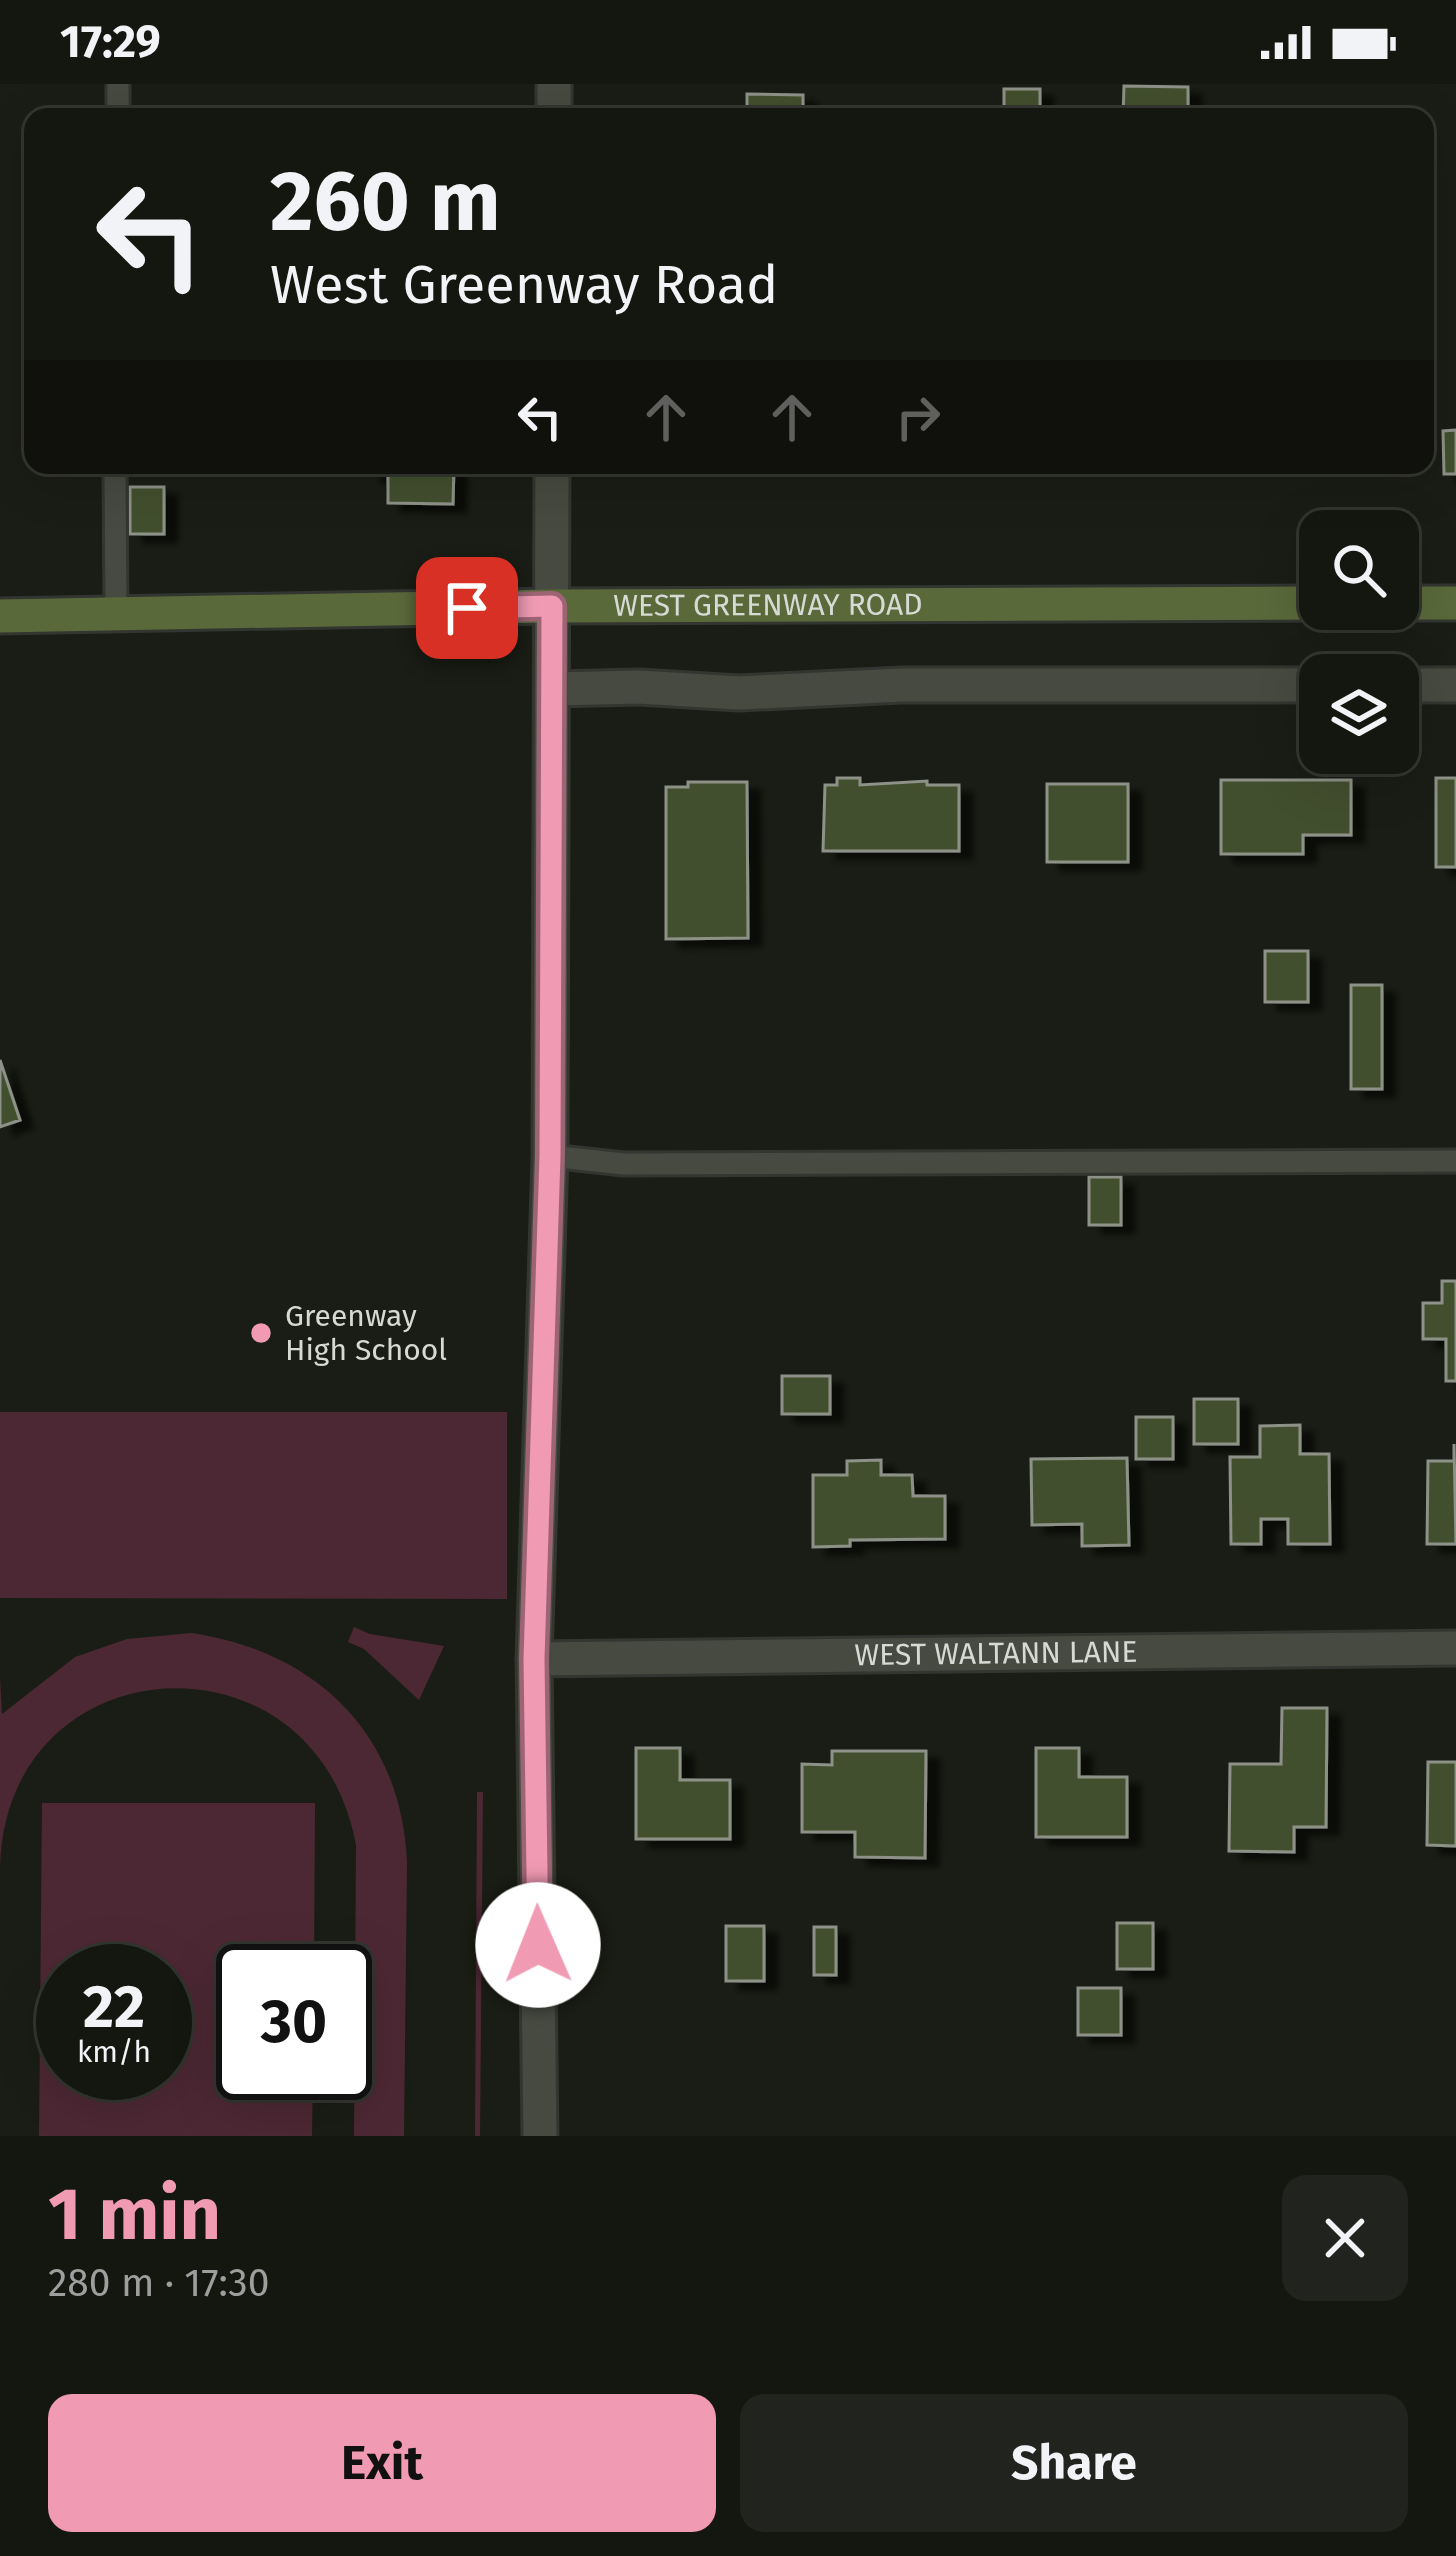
<!DOCTYPE html>
<meta charset="utf-8">
<style>
:root{--surface:#141610;--page:#21231e;--text:#f1f3f6;--muted:#9d9f9f;--line:#333530;--accent:#f19ab4}
body{margin:0;font-family:"Fira Sans",sans-serif;background:var(--page);color:var(--text);height:100vh;display:flex;flex-direction:column;font-size:45px;white-space:nowrap}
*{box-sizing:border-box;margin:0}
p{font-size:39px;color:var(--muted)}
.icon{flex:none;width:66px;height:66px;fill:none;stroke:currentColor;stroke-width:2;stroke-linecap:round;stroke-linejoin:round}
.map{position:relative;height:2052px;overflow:hidden}
.panel{display:flex;flex-direction:column;background:var(--surface);flex:1}
.panel>*{flex:none}
.banner{position:absolute;left:24px;top:24px;width:1410px;height:366px;border-radius:24px;box-shadow:0 12px 48px #0002,0 0 0 3px var(--line);background:#141610;color:var(--text);overflow:hidden}
.buttons{position:absolute;left:1299px;top:426px;display:grid;gap:24px}
.buttons a{display:grid;place-items:center;width:120px;height:120px;border-radius:24px;background:var(--surface);box-shadow:0 12px 48px #0002,0 0 0 3px var(--line);font-size:60px}
.speed{position:absolute;left:36px;top:1860px;display:flex;gap:24px;font-size:60px;font-weight:700;text-align:center}
.speed>*{display:grid;place-content:center;width:156px;height:156px;border-radius:50%;background:var(--surface);box-shadow:0 12px 48px #0002,0 0 0 3px var(--line);line-height:1}
.speed small{font-size:30px;font-weight:400}
.speed .limit{border:6px solid #111;border-radius:18px;background:#fff;color:#111}
.pin{position:absolute;display:grid;place-items:center;width:102px;height:102px;color:#fff;margin:-51px;border-radius:24px;box-shadow:0 6px 18px #0006}
.me{position:absolute;width:132px;margin:-66px;rotate:359deg;stroke-linejoin:round;filter:drop-shadow(0 0 9px #0008)}
.turn{display:flex;align-items:center;gap:42px;height:252px;padding:0 48px;font-size:54px}
.turn .icon{width:156px;height:156px;stroke-width:2.5}
.turn b{display:block;font-size:84px;line-height:102px}
.lanes{display:flex;align-items:center;height:114px;padding:0 48px;background:#0003;justify-content:center;gap:60px;direction:ltr}
.lanes .off{opacity:.35}
.round{display:grid;place-items:center;flex:none;width:126px;height:126px;border-radius:24px;background:var(--page)}
.headline{display:flex;align-items:center;justify-content:space-between;height:204px;padding:0 48px}
h1{font-size:72px;font-weight:700;line-height:90px;color:var(--accent)}
.action{display:flex;gap:24px;margin-top:auto;padding:24px 48px}
.action a{flex:1;height:138px;border-radius:24px;background:var(--accent);color:#111;font-size:48px;font-weight:700;line-height:138px;text-align:center}
.action a+a{background:var(--page);color:var(--text)}
.status{display:flex;justify-content:space-between;align-items:center;height:84px;padding:0 60px;background:var(--surface);direction:ltr}
.status svg{height:33px;fill:currentColor}
.map>svg:first-child{display:block}
.green{fill:#4c2834;fill-rule:evenodd}
.building{fill:#424f2d;stroke:#8d9187;stroke-width:3;filter:url(#shadow)}
.lines{fill:none;stroke-linecap:round;stroke-linejoin:round}
.service-casing{stroke:#333531;stroke-width:27}
.minor-casing{stroke:#333531;stroke-width:39}
.secondary-casing{stroke:#333531;stroke-width:39}
.service{stroke:#464a40;stroke-width:21}
.minor{stroke:#464a40;stroke-width:33}
.secondary{stroke:#59693a;stroke-width:33}
.route-casing{stroke:#9d6475;stroke-width:30}
.route{stroke:#f19ab4;stroke-width:21}
.poi-dot{fill:#f19ab4;stroke:#1a1d15;stroke-width:4.5}
.labels{text-anchor:middle;stroke-width:12;stroke-linejoin:round;paint-order:stroke}
.street-label{font-size:30px;fill:#d7dad4;stroke:#1a1d15}
.poi-label{font-size:30px;fill:#d7dad4;stroke:#1a1d15;text-anchor:start}
</style>
<div class="status"><b>17:29</b><svg viewBox="0 0 49 12"><path d="M0 12V9h3v3zM5 12V6h3v6zM10 12V3h3v9zM15 12V0h3v12zM26 1h20v11H26zM47 4h2v5h-2z"/></svg></div>
<div class="map">
<svg width="1456" height="2052" viewBox="0 0 1456 2052">
<defs>
<filter id="shadow"><feDropShadow dx="13" dy="8" stdDeviation="3" flood-color="#0009"/></filter>
</defs>
<rect width="100%" height="100%" fill="#1a1d15"/>
<path class="green" d="M0 1328H507V1515L0 1514Z
M354 1543 370 1550 444 1562 419 1616 364 1565 348 1558Z
M191 1549C316 1567 402 1650 407 1779L404 2052H354L356 1761C315 1539 5 1558 0 1784V1593L2 1630 75 1573 127 1555Z
M477 1708H483L480 2052H475Z
M42 1719H315L314 1887H243V1989H313L312 2052H39ZM63 1887H165V1989H63Z"/>
<path class="building" d="M1124 2 1188 3V33H1123Z
M1004 5H1040V33H1004Z
M747 10 803 11V33H747Z
M1456 346V390H1444L1443 347Z
M369 381H454L453 420 388 419V391L369 390Z
M130 403H164V450H130Z
M837 694H860V701L927 697V701H959V767H823L825 701H837Z
M1436 694H1456V783H1436Z
M1221 696H1351V751H1303V770H1221Z
M688 698H747L748 854 666 855V703H688Z
M1047 700H1128V778H1047Z
M1265 867H1308V918H1265Z
M1351 901H1382V1005H1351Z
M0 976 20 1036 0 1043Z
M1089 1093H1121V1141H1089Z
M1442 1197H1456V1297H1446V1255H1423V1219H1442Z
M782 1292H830V1330H782Z
M1194 1315H1238V1360H1194Z
M1136 1333H1173V1375H1136Z
M1300 1341V1370H1329L1330 1460H1288V1435H1261V1460H1231L1230 1373H1260V1342Z
M1454 1360 1456 1460H1427L1428 1377H1454Z
M1127 1374 1129 1461 1082 1462V1440L1032 1441 1031 1375Z
M881 1376V1391H912L913 1412H945V1455L850 1456V1462L813 1463V1391H847V1377Z
M1282 1624H1327L1326 1743H1294V1768L1229 1767 1230 1680H1281Z
M636 1664H680V1696H730V1755H636Z
M1036 1664H1079V1693H1127V1753H1036Z
M832 1667H926L925 1774 855 1773V1748H802V1680L832 1681Z
M1428 1678H1456V1762L1427 1761Z
M1117 1839H1153V1885H1117Z
M726 1842H764V1897H726Z
M814 1843H836V1891H814Z
M1078 1904H1121V1951H1078Z"/>
<g class="lines">
<g class="service-casing">
<path id="service" d="M118 33V0
M115 381 116 531
M550 1072 624 1080 1456 1077"/>
</g>
<g class="minor-casing">
<g id="minor">
<path d="M554 33V0"/>
<path d="M1398 601H1456"/>
<path d="M553 605 639 603 739 609 901 601H1320"/>
<path id="s1" d="M534 1575 1456 1564"/>
<path d="M540 2052 534 1575 550 1072 552 381"/>
</g>
</g>
<g class="secondary-casing">
<g id="secondary">
<path d="M1398 519H1456"/>
<path id="s2" d="M0 532 552 522 1320 519"/>
</g>
</g>
<use href="#service" class="service"/>
<use href="#minor" class="minor"/>
<use href="#secondary" class="secondary"/>
</g>
<g class="lines">
<g class="route-casing">
<path id="route" d="M467 524 552 522 550 1072 534 1575 538 1861"/>
</g>
<use href="#route" class="route"/>
</g>
<circle class="poi-dot" cx="261" cy="1249" r="12"/>
<g class="labels">
<g class="street-label">
<text dy="10" stroke="none"><textPath href="#s2" startOffset="768">WEST GREENWAY ROAD</textPath></text>
<text dy="10" stroke="none"><textPath href="#s1" startOffset="462">WEST WALTANN LANE</textPath></text>
</g>
<g class="poi-label">
<text x="285" y="1242">Greenway<tspan x="285" dy="34">High School</tspan></text>
</g>
</g>
</svg>
<div class="buttons">
<a><svg class="icon" aria-label="search" viewBox="0 0 24 24"><circle cx="10" cy="10" r="6"/><path d="M15 15l6 6"/></svg></a>
<a><svg class="icon" aria-label="layers" viewBox="0 0 24 24"><path d="M12 4l9 5-9 5-9-5zM3 14l9 5 9-5"/></svg></a>
</div>
<div class="speed"><div>22<small>km/h</small></div><div class="limit">30</div></div>
<div class="pin" style="left:467px;top:524px;background:#d93025"><svg class="icon" aria-label="arrive" viewBox="0 0 24 24"><path d="M6 21V4h12l-3 4 3 4H6"/></svg></div>
<svg class="me" style="left:538px;top:1861px" viewBox="-20 -20 40 40"><circle r="19" fill="#fff"/><path d="M0-13L10 11 0 6-10 11z" fill="#f19ab4"/></svg>
<div class="banner">
<div class="turn"><svg class="icon" aria-label="left" viewBox="0 0 24 24"><path d="M17 20v-9H6M10 6l-5 5 5 5"/></svg><div><b>260 m</b>West Greenway Road</div></div>
<div class="lanes"><svg class="icon" aria-label="left" viewBox="0 0 24 24"><path d="M17 20v-9H6M10 6l-5 5 5 5"/></svg><svg class="icon off" aria-label="ahead" viewBox="0 0 24 24"><path d="M12 20V5M6 11l6-6 6 6"/></svg><svg class="icon off" aria-label="ahead" viewBox="0 0 24 24"><path d="M12 20V5M6 11l6-6 6 6"/></svg><svg class="icon off" aria-label="right" viewBox="0 0 24 24"><path d="M7 20v-9h11M14 6l5 5-5 5"/></svg></div>
</div>
</div>
<section class="panel">
<div class="headline"><div><h1>1 min</h1><p>280 m · 17:30</p></div><a class="round"><svg class="icon" aria-label="close" viewBox="0 0 24 24"><path d="M6 6l12 12M18 6L6 18"/></svg></a></div>
<div class="action"><a>Exit</a><a>Share</a></div>
</section>
